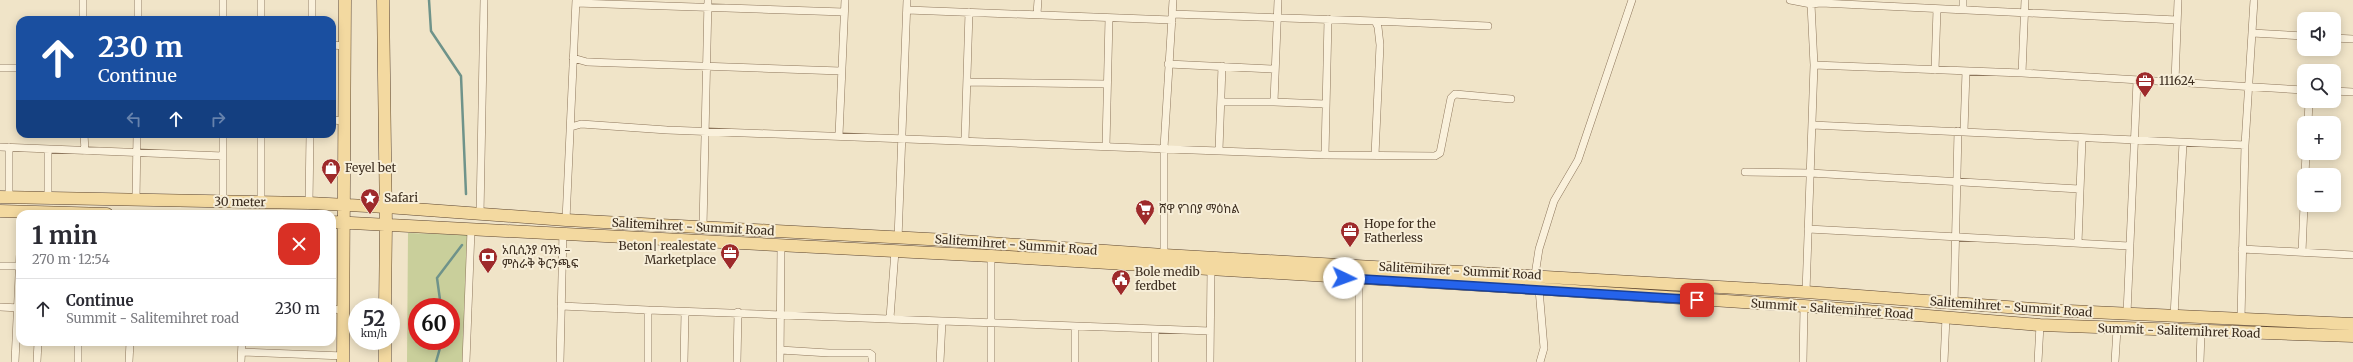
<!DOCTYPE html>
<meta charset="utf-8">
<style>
:root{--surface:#fff;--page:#f2f2f3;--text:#2b2b33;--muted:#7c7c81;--line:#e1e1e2}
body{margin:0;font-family:Merriweather,"Noto Sans Ethiopic",serif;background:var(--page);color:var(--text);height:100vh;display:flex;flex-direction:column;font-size:15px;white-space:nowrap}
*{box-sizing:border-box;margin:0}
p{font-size:13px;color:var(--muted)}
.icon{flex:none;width:22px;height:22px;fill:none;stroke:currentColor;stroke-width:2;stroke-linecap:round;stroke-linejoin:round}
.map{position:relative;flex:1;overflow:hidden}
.drawer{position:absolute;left:16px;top:210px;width:320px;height:136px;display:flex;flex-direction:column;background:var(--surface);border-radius:12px;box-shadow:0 2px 10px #0003}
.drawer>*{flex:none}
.guide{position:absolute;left:16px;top:16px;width:320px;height:122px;border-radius:12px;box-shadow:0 2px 10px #0003;background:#1a4fa0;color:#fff;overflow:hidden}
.tools{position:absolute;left:2297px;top:12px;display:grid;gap:8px}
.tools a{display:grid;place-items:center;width:44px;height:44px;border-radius:8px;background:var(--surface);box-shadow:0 2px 10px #0003;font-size:20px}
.speed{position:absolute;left:348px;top:298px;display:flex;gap:8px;font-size:20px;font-weight:700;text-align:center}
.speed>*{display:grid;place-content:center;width:52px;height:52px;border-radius:50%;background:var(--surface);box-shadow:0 2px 10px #0003;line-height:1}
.speed small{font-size:10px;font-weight:400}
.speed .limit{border:6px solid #d22;background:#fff;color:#111}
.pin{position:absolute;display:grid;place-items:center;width:34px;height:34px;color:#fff;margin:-17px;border-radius:8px;box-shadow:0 2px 6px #0006}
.me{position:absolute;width:44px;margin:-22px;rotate:93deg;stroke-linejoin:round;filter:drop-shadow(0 0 3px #0008)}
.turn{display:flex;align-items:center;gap:14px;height:84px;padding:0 16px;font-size:18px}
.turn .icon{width:52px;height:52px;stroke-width:2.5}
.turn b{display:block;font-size:28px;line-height:34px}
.lanes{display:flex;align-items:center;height:38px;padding:0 16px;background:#0003;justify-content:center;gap:20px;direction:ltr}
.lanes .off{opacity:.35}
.round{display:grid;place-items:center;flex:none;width:42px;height:42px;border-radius:12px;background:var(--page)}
.overview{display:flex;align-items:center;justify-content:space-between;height:68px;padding:0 16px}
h1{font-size:24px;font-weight:700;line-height:30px}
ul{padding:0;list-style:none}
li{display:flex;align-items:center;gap:12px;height:60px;padding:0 16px;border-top:1px solid var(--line)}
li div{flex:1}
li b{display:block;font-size:15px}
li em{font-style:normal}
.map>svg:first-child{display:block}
.green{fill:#c9cf9b;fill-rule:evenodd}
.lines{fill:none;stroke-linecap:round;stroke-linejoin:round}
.stream{stroke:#6f938a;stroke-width:2.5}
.minor-casing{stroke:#8d765c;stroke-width:8}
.primary-casing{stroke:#5b4430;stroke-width:13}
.minor{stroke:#faf1dc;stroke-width:7}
.primary{stroke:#f3d9a0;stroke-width:12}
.route-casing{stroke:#184099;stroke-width:10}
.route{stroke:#2563eb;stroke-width:7}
.labels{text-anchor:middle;stroke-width:4;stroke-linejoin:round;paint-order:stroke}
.poi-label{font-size:12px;fill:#3d2e20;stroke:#f7eed8;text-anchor:start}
.street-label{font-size:12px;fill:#3d2e20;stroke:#f7eed8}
</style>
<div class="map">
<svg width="2353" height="362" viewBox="0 0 2353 362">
<rect width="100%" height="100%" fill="#f0e4c8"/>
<path class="green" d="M408 233 468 235 463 362H407ZM417 307H451V341H417Z"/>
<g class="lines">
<path class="stream" d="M429 0 431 31 461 76 466 194
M441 307 437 278 462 245
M436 362 442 341"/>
<g class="minor-casing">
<path id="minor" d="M138 0V20
M223 0V20
M1278 0 1274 102 1325 104
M1790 0 1811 4V0
M576 3 844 12
M907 10 1172 20
M1963 10V0
M1037 14 1038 0
M1172 14 1375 21 1378 27 1380 45 1375 155
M83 20V0
M261 20V0
M312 20V0
M1375 21 1488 26
M2252 33 2304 36
M2334 38 2353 39
M332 45 345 46
M573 58 587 62 841 71
M1168 64 1274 69
M1814 65 1811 4 1821 3 2177 20
M0 68H20
M1935 70 1937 9
M2022 73 2025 0
M967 82 1107 84
M2175 82 2178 0
M2334 91 2353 92
M1222 102H1274
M332 120 345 121
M2308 123 2309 101
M1812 125 2245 145
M571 127 581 124 667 130 1325 155 1435 156 1440 153 1451 98 1455 94 1511 99
M1964 131 1966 71
M84 134 85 151
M839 135 845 0
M965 140 969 12
M1106 146 1109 18
M0 147 223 156
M1219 150 1222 66
M1325 155 1328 19
M1745 172 1810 173 2079 189
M2305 175 2306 153
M9 197V147
M48 198V149
M136 201 137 134
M223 202V134
M261 202V134
M309 203 310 134
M480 215 484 0
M566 220 576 0
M703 227 708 0
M1808 229 2129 246
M898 239 907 0
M2078 243 2082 139
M2242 249 2353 255
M2302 252 2304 205
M991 254V362
M1164 255V148L1173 0
M0 266H20
M1535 275 1539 249 1554 201 1578 160 1632 0
M1539 289 1544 348 1540 362
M1806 292 1814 65 2022 73 2304 90
M1954 304 1958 131
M561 306 648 310
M0 307 20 308
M332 309 344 310
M2127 314 2137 81
M2174 317 2183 143
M890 318 895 251
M2241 319 2245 145 2254 0
M942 321 1210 331
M780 350 829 353H869L872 355V362
M242 352 344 356
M15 362 20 254
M37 362 38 342
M78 362V342
M129 362 130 342
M241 362 242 342
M466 362 471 230
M560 362 563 232
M648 362V310L942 321 940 362
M684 362 685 312
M737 362 738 312
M780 362 781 246
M1075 362V327
M1155 362V330
M1210 362 1211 269
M1359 362V278
M1803 362 1804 306
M1944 362 1946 317
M2038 362 2040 325
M2115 362 2117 329
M2200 362 2201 332"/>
</g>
<g class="primary-casing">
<path id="primary" d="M383 0 386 224 385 307
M0 197 309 203 386 207 566 220 947 240 1164 255 1806 292 2047 310 2353 324
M0 211 107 214
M332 222 991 256 1529 288 1804 306 2040 325 2353 336
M343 362 345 0
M385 362V341"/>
</g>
<use href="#minor" class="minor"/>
<use href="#primary" class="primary"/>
</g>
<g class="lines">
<g class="route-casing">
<path id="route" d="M1344 278 1697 300"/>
</g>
<use href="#route" class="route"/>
</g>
<defs>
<g id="office-pin" transform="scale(1)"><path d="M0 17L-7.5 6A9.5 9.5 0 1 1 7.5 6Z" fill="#9e2a2b" stroke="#f7eed8"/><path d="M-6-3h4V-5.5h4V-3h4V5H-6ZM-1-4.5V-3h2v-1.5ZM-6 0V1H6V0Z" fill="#fff"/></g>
<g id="shop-pin" transform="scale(1)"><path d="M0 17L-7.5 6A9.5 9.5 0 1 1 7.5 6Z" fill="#9e2a2b" stroke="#f7eed8"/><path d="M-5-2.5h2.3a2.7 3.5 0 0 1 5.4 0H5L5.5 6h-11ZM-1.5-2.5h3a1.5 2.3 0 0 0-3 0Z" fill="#fff"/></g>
<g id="sight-pin" transform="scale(1)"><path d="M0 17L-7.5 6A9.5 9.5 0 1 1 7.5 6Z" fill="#9e2a2b" stroke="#f7eed8"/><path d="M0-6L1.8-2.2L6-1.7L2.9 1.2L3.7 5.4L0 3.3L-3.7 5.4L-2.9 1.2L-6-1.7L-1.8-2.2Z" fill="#fff"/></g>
<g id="supermarket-pin" transform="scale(1)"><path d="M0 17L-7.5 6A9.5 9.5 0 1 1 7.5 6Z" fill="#9e2a2b" stroke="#f7eed8"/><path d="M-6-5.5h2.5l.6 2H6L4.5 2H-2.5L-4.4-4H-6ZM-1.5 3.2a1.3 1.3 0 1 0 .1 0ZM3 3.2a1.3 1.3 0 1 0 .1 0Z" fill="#fff"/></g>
<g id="bank-pin" transform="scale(1)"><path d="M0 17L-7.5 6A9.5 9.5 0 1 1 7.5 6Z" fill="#9e2a2b" stroke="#f7eed8"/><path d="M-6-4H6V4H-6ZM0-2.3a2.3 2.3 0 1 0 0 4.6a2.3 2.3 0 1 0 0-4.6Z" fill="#fff"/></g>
<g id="civic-pin" transform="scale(1)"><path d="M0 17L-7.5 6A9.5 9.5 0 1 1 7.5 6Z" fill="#9e2a2b" stroke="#f7eed8"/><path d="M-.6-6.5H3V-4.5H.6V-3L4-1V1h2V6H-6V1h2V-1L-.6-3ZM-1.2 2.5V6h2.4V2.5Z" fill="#fff"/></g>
</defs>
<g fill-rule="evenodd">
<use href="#office-pin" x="2145" y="81"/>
<use href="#shop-pin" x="331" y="168"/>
<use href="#sight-pin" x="370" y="198"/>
<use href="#supermarket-pin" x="1145" y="209"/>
<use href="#office-pin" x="1350" y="231"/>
<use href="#office-pin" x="730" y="253"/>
<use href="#bank-pin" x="488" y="257"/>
<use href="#civic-pin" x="1121" y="279"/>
</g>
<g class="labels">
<g class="poi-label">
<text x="2159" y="85">111624</text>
<text x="345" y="172">Feyel bet</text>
<text x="384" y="202">Safari</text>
<text x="1159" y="213">ሸዋ የገበያ ማዕከል</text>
<text x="1364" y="228">Hope for the<tspan x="1364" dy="14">Fatherless</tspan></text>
<text x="716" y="250" text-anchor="end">Beton| realestate<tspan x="716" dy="14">Marketplace</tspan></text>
<text x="502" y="254">አቢሲንያ ባንክ -<tspan x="502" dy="14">ምስራቅ ቅርንጫፍ</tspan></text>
<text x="1135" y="276">Bole medib<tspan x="1135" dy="14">ferdbet</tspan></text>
</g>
<g class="street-label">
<text transform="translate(240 202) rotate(1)" y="4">30 meter</text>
<text transform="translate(693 227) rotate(3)" y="4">Salitemihret - Summit Road</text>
<text transform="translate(1016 245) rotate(4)" y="4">Salitemihret - Summit Road</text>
<text transform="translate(1460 271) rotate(3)" y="4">Salitemihret - Summit Road</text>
<text transform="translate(2011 307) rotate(4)" y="4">Salitemihret - Summit Road</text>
<text transform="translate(1832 309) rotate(4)" y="4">Summit - Salitemihret Road</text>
<text transform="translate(2179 331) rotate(2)" y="4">Summit - Salitemihret Road</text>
</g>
</g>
</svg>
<div class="tools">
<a><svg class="icon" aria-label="sound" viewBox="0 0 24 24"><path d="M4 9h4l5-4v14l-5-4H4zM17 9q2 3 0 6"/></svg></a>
<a><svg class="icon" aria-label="search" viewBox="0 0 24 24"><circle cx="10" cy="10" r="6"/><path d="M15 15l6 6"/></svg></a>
<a>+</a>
<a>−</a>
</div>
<div class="speed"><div>52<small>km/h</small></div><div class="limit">60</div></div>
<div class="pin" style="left:1697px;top:300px;background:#d93025"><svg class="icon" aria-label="arrive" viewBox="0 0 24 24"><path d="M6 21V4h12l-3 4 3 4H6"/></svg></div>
<svg class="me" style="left:1344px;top:278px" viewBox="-20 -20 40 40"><circle r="19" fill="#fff"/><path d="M0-13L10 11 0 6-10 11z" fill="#2563eb"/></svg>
<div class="guide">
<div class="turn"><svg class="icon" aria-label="ahead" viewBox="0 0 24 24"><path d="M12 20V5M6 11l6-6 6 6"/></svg><div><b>230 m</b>Continue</div></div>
<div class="lanes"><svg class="icon off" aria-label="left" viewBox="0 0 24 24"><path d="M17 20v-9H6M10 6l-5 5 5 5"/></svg><svg class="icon" aria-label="ahead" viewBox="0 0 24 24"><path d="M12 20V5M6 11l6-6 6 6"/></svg><svg class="icon off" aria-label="right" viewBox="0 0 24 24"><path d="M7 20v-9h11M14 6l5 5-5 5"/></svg></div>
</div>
<section class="drawer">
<div class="overview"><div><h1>1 min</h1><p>270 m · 12:54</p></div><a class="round" style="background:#d93025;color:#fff"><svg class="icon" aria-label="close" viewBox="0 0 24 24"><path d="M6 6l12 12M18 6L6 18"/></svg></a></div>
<ul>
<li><svg class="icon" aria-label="ahead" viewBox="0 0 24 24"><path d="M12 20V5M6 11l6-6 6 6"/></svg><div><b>Continue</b><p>Summit - Salitemihret road</p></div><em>230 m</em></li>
</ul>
</section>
</div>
